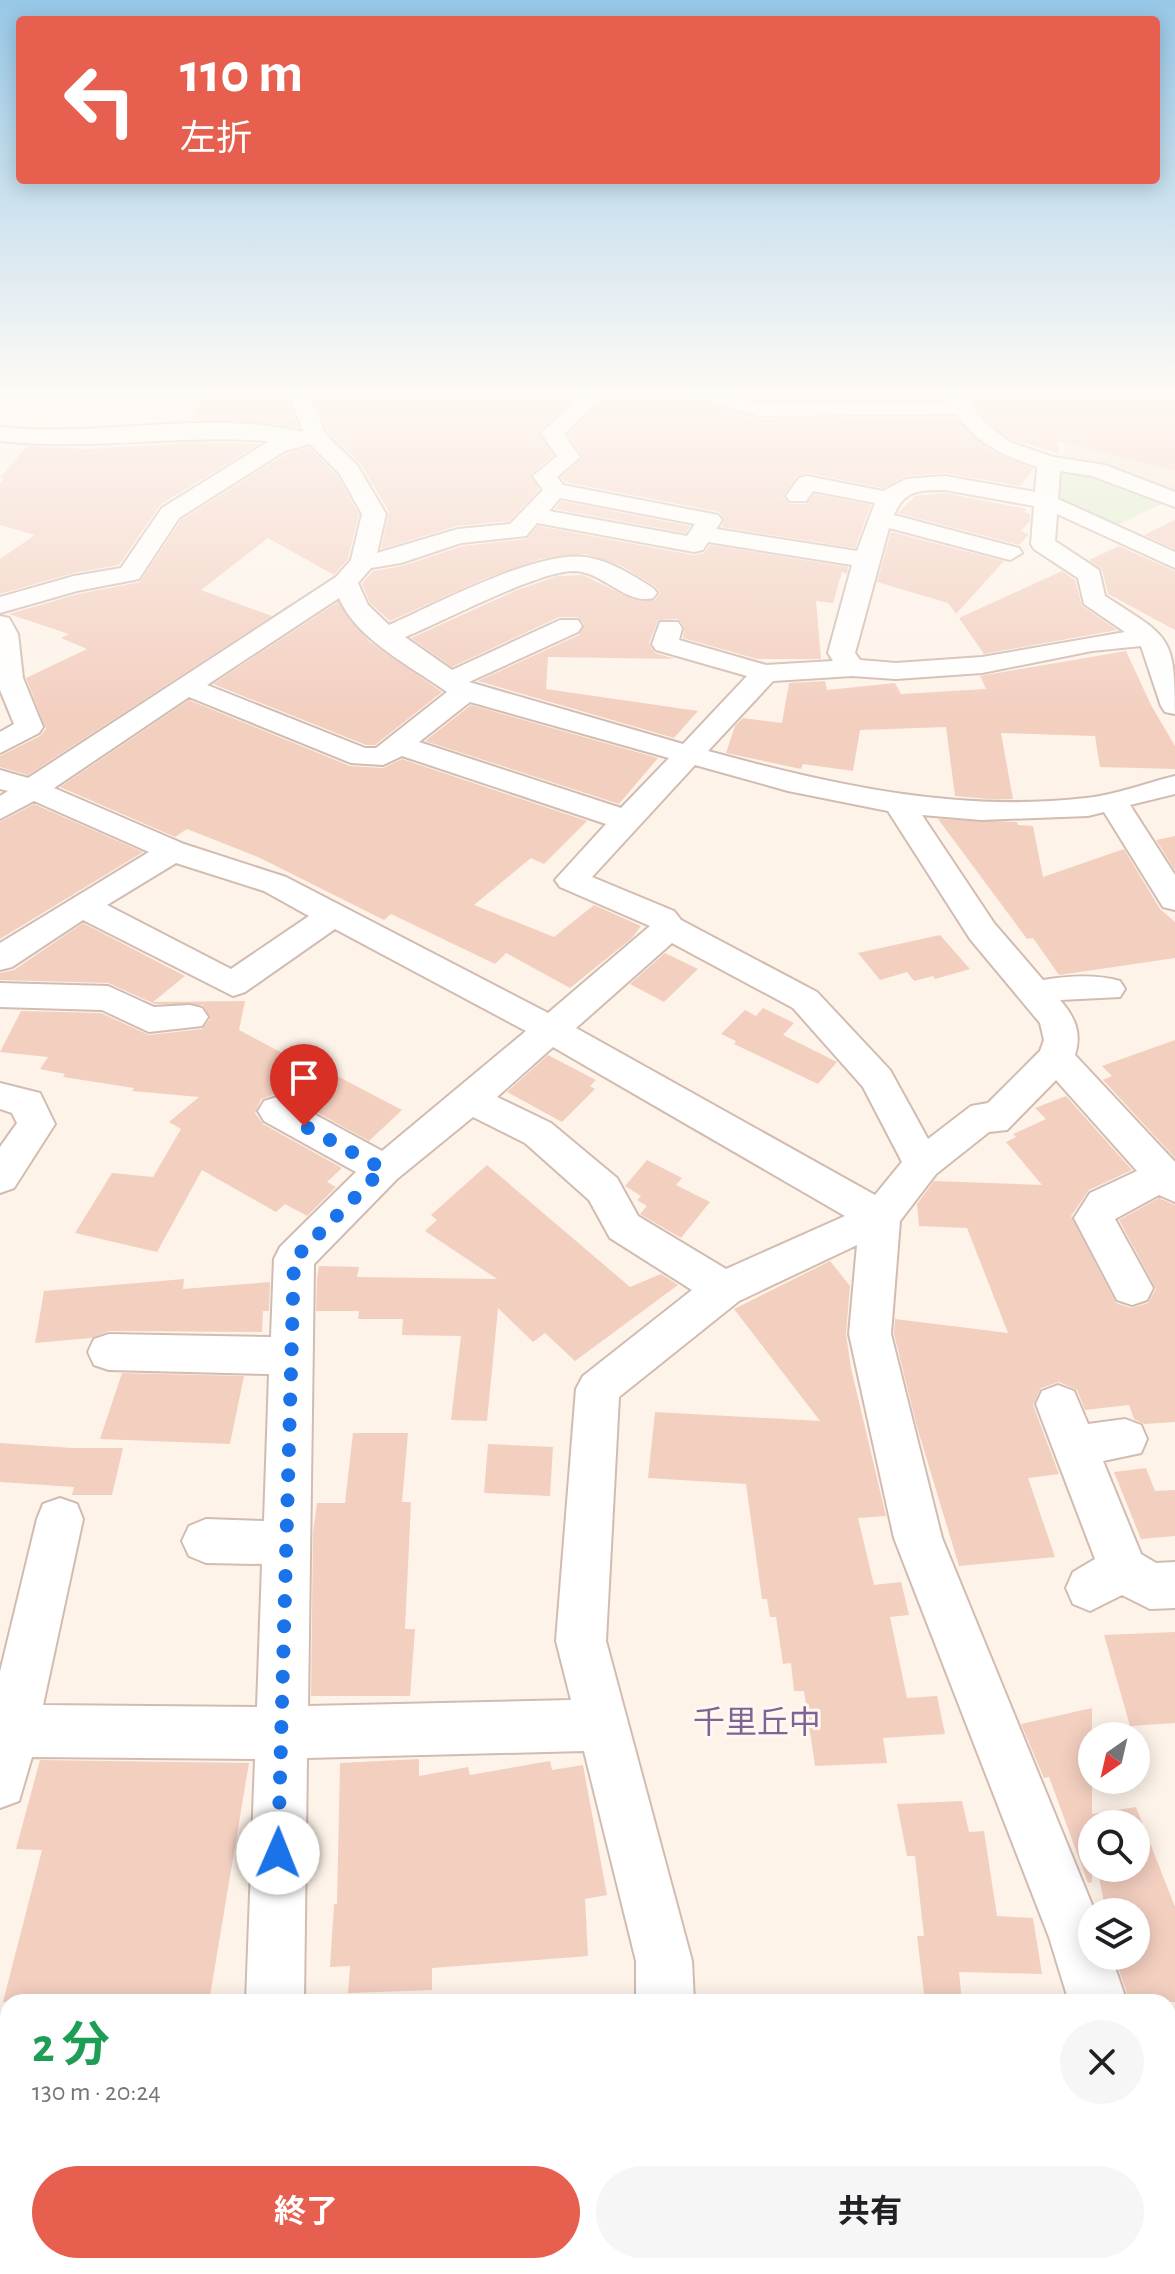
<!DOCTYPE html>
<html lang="ja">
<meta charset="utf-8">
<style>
:root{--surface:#fff;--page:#f6f6f6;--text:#202124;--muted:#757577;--accent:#e75f4e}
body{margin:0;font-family:"Alegreya Sans","Noto Sans JP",sans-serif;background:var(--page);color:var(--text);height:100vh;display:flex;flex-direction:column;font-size:30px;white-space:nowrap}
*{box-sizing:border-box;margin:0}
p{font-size:26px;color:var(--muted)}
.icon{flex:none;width:44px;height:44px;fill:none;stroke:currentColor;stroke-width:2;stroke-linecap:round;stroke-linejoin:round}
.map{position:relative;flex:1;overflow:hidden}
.sheet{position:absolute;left:0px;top:1994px;width:1176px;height:280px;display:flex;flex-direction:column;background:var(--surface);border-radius:24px 24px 0 0;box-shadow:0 4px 20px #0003}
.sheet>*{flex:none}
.hud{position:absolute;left:16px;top:16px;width:1144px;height:168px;border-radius:8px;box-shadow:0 4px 20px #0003;background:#e75f4e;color:#fff;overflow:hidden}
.needle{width:52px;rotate:214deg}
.buttons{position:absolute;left:1078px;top:1722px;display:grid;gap:16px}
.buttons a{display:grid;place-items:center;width:72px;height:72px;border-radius:50%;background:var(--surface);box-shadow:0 4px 20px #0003;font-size:40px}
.pin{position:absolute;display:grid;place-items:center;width:68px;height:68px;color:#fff;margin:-82px -34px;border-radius:50% 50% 50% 0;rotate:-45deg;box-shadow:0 0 8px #0007}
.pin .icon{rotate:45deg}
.me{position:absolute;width:88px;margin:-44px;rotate:1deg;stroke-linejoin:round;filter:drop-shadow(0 0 6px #0008)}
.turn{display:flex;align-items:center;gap:28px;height:168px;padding:0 32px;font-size:36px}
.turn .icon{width:104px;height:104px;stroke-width:2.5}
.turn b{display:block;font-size:56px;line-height:68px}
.round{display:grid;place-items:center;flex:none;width:84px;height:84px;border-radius:42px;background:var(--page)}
.summary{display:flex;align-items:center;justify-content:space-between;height:136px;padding:0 32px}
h1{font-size:48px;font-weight:700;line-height:60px;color:#1e9e55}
.cta{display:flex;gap:16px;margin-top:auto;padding:16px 32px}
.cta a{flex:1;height:92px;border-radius:48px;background:var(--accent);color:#fff;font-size:32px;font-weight:700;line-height:92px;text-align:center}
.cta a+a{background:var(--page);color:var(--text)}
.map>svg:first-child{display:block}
.residential{fill:#f5e4d7}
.green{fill:#daebc7}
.building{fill:#f3cfc0}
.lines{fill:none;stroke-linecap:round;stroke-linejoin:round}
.minor-casing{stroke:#d2bcb1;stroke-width:4}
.minor{fill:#fff;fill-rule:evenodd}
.route{stroke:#1a73e8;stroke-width:14;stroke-dasharray:0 25.2}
.labels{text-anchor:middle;stroke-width:6;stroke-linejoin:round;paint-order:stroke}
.near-neighbourhood-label{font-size:32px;fill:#7e6494;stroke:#fff7f0}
</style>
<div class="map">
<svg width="1175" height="2274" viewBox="0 0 1175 2274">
<rect width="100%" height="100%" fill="#fdf3e9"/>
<path class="residential" d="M1175 393V494L1063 463 1065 406Z"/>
<path class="green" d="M1066 472 1083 474 1164 503 1115 526 1057 500 1056 476Z"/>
<path class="building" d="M245 393H286L298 428 267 423 192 420 201 398H246Z
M313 393H573V400L539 431 553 455 531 474 539 490 509 521 457 526 381 549 389 512 360 463 328 432Z
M600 393H688L693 400 758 419 956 417 990 450 1033 469 1020 486 945 473 906 476 883 488 808 473 797 476 783 496 790 504H806L814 494 871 505 855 548 721 527 725 520 719 512 565 482 561 477 583 457 568 434 599 405Z
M736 393H939L942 399 759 401Z
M967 393H1175V470L1058 441 1059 454 1011 439 987 421Z
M202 442 259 444 160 505 119 565 74 573 0 594V559L35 535 0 525V483L4 478H0L27 446 86 449Z
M309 447 337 475 359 514 348 559 334 575 268 538 201 590 272 616 28 775 0 767V756L40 736 46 729 26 678 87 649 61 638 69 634 9 614 78 594 140 582 181 520 286 454Z
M945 493 1027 509 1024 512 1030 514V521L1021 531 1029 534 1019 545 898 513 915 496Z
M561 501 690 526 686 533 555 509Z
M1175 520V549L1144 535Z
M538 526 693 555 704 553 710 545 848 567 847 574 842 572 833 603 816 601 821 659H757L683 638 684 626 678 619 658 620 649 643 655 653 675 659 548 657 546 689 698 711 674 738 478 681 579 635 584 624 578 617H559L452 667 411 638 515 591 557 576 583 575 632 599 655 600 660 593 655 586 622 566 586 554 541 559 486 578 390 621 370 603 362 584 373 571 402 566 462 546 526 539Z
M891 532 1004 561 956 614 948 603 877 582Z
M1119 546 1175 571V630L1108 594 1102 569 1089 560Z
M1062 571 1075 580 1082 606 1117 630 984 654 959 618Z
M338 602 370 642 442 692 375 745H366L213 684Z
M1126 651 1151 705 1175 746V769L1100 767 1095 736 1001 733 1013 799H990L955 796 946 727 860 730 853 771 803 764 801 769 726 753 735 726 743 718 782 723 789 683 825 681 827 690 895 683 901 694 986 689 980 676Z
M189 700 350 766 383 768 402 759 587 821 544 864 531 858 474 905 554 937 594 905 641 926 632 938 570 988 506 953 495 964 391 914 384 920 258 857 187 829 175 837 60 787Z
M471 705 658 758 619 804 425 741Z
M34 804 143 852 0 939V822Z
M938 819 1017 822 1018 825 1033 826 1043 877 1124 849 1160 909 1175 922V958L1059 975 1033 938 1027 939Z
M1175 836V868L1174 869 1156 840Z
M83 923 185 976 153 1002 245 1001 239 1030 335 1081 339 1077 402 1110 369 1141 291 1098 276 1094 261 1099 255 1113 263 1124 342 1168 327 1182 336 1187 307 1216 285 1204 276 1212 202 1170 157 1252 75 1233 112 1173 153 1177 181 1129 169 1122 199 1097 132 1091 134 1088 63 1077 65 1074 40 1069 48 1057 0 1052 21 1011 101 1013 149 1035 202 1029 210 1019 203 1005 155 1004 108 983 0 980V973L14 970Z
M940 935 970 969 935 979 933 976 914 981 907 972 880 980 858 953Z
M665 953 698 969 664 1002 630 984Z
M763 1008 794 1023 783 1035 837 1062 818 1084 734 1044 736 1041 721 1034 745 1010 756 1016Z
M1175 1040V1158L1103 1080 1112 1076 1102 1066Z
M548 1055 596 1080 590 1086 595 1089 562 1122 507 1092Z
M1066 1096 1132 1170 1089 1190 1071 1216 1116 1303 1131 1308 1148 1303 1156 1289 1119 1220 1159 1198 1175 1205V1422L1144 1424 1134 1419 1129 1405 1085 1410 1077 1390 1059 1382 1041 1388 1033 1405 1059 1474 1028 1478 1055 1557 959 1566 917 1427 894 1334 895 1319 1008 1333 967 1228 919 1226 917 1204 934 1181 1042 1185 1006 1142 1016 1137 1013 1134 1046 1119 1035 1108Z
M647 1160 682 1178 676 1185 710 1202 681 1238 640 1214 647 1206 637 1200 641 1196 625 1186Z
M487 1165 630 1287 661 1274 678 1285 575 1361 545 1333 533 1342 498 1308 487 1421 451 1420 461 1336 402 1335 403 1319H358L359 1311H316L317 1278 319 1266 359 1267 357 1277 497 1279 425 1231 437 1220 431 1215Z
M830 1261 850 1286 846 1334 851 1368 886 1516 858 1518 874 1585 901 1582 909 1615 890 1617 907 1698 937 1696 945 1734 883 1738 887 1763 815 1766 804 1691H794L791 1663 783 1664 776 1617H770L767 1599H762L746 1484 648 1478 655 1412 820 1421 734 1309Z
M184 1279 183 1289 270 1282 269 1311H263L262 1332 109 1331 91 1338 35 1343 44 1291Z
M122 1373 244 1376 230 1444 100 1439Z
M353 1433H408L402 1502H411L405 1629H415L410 1696H311L313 1533 317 1503H345Z
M0 1443 72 1448H123L112 1495H72L74 1487 0 1482Z
M488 1444 553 1447 550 1496 484 1493Z
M1146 1468 1155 1491 1175 1490V1536L1141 1539 1114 1472Z
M1175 1632V1723L1130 1726 1104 1635Z
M1092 1708V1814L1136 1807 1175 1907V2002H1130L1117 1964 1115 1956H1136V1912H1106L1097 1868H1136V1824H1092V1882L1088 1883 1049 1777 1044 1778 1021 1724Z
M419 1759V1776L468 1767 470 1775 550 1761 552 1770 583 1765 607 1895 585 1899 588 1956 432 1968V1990L348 1993 350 1966 330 1967 334 1904H337L340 1763Z
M40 1760 249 1763 209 2002H3L42 1850 16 1849Z
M962 1801 969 1832 984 1831 997 1916 1033 1918 1042 1974 959 1972 962 2002H925L917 1936H924L915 1856H907L897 1804Z"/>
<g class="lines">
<g class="minor-casing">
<path id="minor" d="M289 393H310L325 434 357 465 386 514 377 553 458 529 510 524 543 490 533 476 557 456 541 433 576 401V393H597V403L564 434 580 457 557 477 563 485 718 515 722 520 716 529 857 551 875 503 813 491 806 501H790L786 496 799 478 807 476 883 491 906 479 945 476 1035 492 1037 467C1003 455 978 445 957 414L758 416 694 397 691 393H725L759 404 948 402 942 393H963L985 423 1010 442 1053 457 1105 465 1175 492V507L1092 476 1060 471 1058 499 1175 552V568L1057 514 1055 541 1099 570 1105 596C1170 638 1175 635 1175 714L1165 712 1161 706 1141 646 1092 651 982 673 896 679 852 676 773 681 708 751C832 785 958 813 1086 798 1116 795 1146 783 1175 776V794L1130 805 1175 875V910L1163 907 1104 812 1088 816 981 820 922 815 994 923 1043 980C1068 976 1095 974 1120 981L1125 989 1120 997 1060 1000C1075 1017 1082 1033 1075 1055L1175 1162V1202L1159 1195 1115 1219 1153 1288 1147 1300 1132 1305 1117 1300 1074 1218 1090 1193 1137 1171 1056 1080 1007 1130 989 1132 936 1174 900 1221 891 1334 942 1538 1095 1912H1092V1956H1111L1127 2002H1069L1049 1937 894 1538 849 1334 857 1245 739 1301 619 1397 606 1641 692 1961 694 2002H636V1961L584 1751 307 1758 304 2002H246L255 1759 32 1757 19 1801 0 1808V1672L37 1519 43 1504 60 1498 77 1504 83 1519 43 1705 257 1707 262 1564 206 1563 189 1556 182 1541 189 1526 206 1519 264 1521 269 1374 109 1370 94 1365 88 1352 94 1339 109 1334 271 1337 274 1259 280 1247 356 1172 264 1121 258 1111 264 1101 277 1097 290 1101 382 1151 526 1031 335 929 245 992 233 996 83 920 12 967 0 970V943L149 852 34 801 0 819V796L8 791 0 789V770L28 778 336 577 351 560 362 514 339 473 310 444 285 451 179 518 139 579 77 591 0 613V597L74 576 121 568 162 508 269 441C179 434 89 451 0 441V427C97 438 209 409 303 432ZM945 490 1034 506 1031 544 1034 549 1078 578 1084 604 1125 632 982 657 896 663 860 660 855 653 889 528 1010 560 1022 553 1019 548 894 515C904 490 919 490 945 490ZM560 498 695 524 687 536 549 511ZM537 523 694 552 703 550 708 542 852 565 828 653 833 661 766 665 679 640 682 628 678 622H660L652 644 656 650 747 676 683 744 469 682 578 632 582 626 578 620H560L452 670 405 637C444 621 536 572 573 571 603 571 625 605 653 598L657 593 653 588C632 575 611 561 586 557 537 550 437 604 389 625L368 605 358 583 371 568 401 563 461 543 526 536ZM339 598C356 639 412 667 447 692L376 748H365L207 685ZM189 697 351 763 383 765 402 756 606 824 555 880 560 887 650 926 548 1013 286 877 184 844 54 788ZM470 702 669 758 621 808 419 742ZM695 765 788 791 888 811 970 939 1040 1023 1044 1040 1040 1051 988 1103 971 1106 928 1139 890 1070 817 992 681 920 674 911 592 877ZM176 863 264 891 309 916 231 969 107 905ZM672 943 793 1008 863 1087 902 1162 875 1195 576 1028ZM553 1047 845 1216 726 1269 638 1216 617 1178 551 1123 497 1097ZM473 1117 525 1143 589 1200 610 1238 692 1290 583 1376 576 1389 556 1641 571 1700 308 1706 314 1264 397 1179Z
M0 616 9 618 18 634 23 678 43 727 39 733 0 753V732L14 724 0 690Z
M0 983 108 986 154 1007 190 1005 202 1008 208 1017 202 1026 149 1032 102 1010 0 1007Z
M0 1083 40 1093 55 1124 14 1188 0 1193V1147L17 1123 12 1113 0 1109Z
M1058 1385 1074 1391 1088 1424 1125 1419 1141 1425 1147 1439 1141 1453 1103 1461 1141 1554 1156 1563 1175 1562V1608L1150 1609 1122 1595 1090 1611 1073 1604 1066 1588 1073 1572 1095 1559 1036 1404 1042 1391Z
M0 2113 8 2114V2176L0 2175Z
M1168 2189 1175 2192V2274L1157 2266H1168Z
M201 2266H265L263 2274H199Z
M638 2266H702V2274H638Z"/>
</g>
<use href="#minor" class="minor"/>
</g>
<linearGradient id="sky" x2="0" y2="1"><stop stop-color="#97c8e8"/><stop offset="0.55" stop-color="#fefaf5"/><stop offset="1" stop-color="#fefaf5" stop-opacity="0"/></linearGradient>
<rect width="1175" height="712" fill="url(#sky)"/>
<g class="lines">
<path class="route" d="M278 1853 294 1259 383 1169 304 1126"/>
</g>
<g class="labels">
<g class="near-neighbourhood-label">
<text x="757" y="1733">千里丘中</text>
</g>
</g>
</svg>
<div class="buttons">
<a><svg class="needle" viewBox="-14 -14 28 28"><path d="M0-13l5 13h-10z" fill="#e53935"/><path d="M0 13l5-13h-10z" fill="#757577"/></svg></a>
<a><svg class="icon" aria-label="search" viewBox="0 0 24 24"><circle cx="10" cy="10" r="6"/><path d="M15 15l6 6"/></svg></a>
<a><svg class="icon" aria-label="layers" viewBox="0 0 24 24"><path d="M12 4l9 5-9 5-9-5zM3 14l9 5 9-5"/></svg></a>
</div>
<div class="pin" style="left:304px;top:1126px;background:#d93025"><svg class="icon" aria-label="arrive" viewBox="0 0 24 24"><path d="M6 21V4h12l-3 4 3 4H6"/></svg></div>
<svg class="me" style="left:278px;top:1853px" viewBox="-20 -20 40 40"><circle r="19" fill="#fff"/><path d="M0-13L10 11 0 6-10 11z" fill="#1a73e8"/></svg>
<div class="hud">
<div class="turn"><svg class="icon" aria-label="left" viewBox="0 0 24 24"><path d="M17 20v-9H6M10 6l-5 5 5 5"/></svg><div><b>110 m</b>左折</div></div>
</div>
<section class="sheet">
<div class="summary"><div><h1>2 分</h1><p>130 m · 20:24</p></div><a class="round"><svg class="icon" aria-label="close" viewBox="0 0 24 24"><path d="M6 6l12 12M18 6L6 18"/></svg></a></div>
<div class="cta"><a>終了</a><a>共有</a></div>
</section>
</div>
